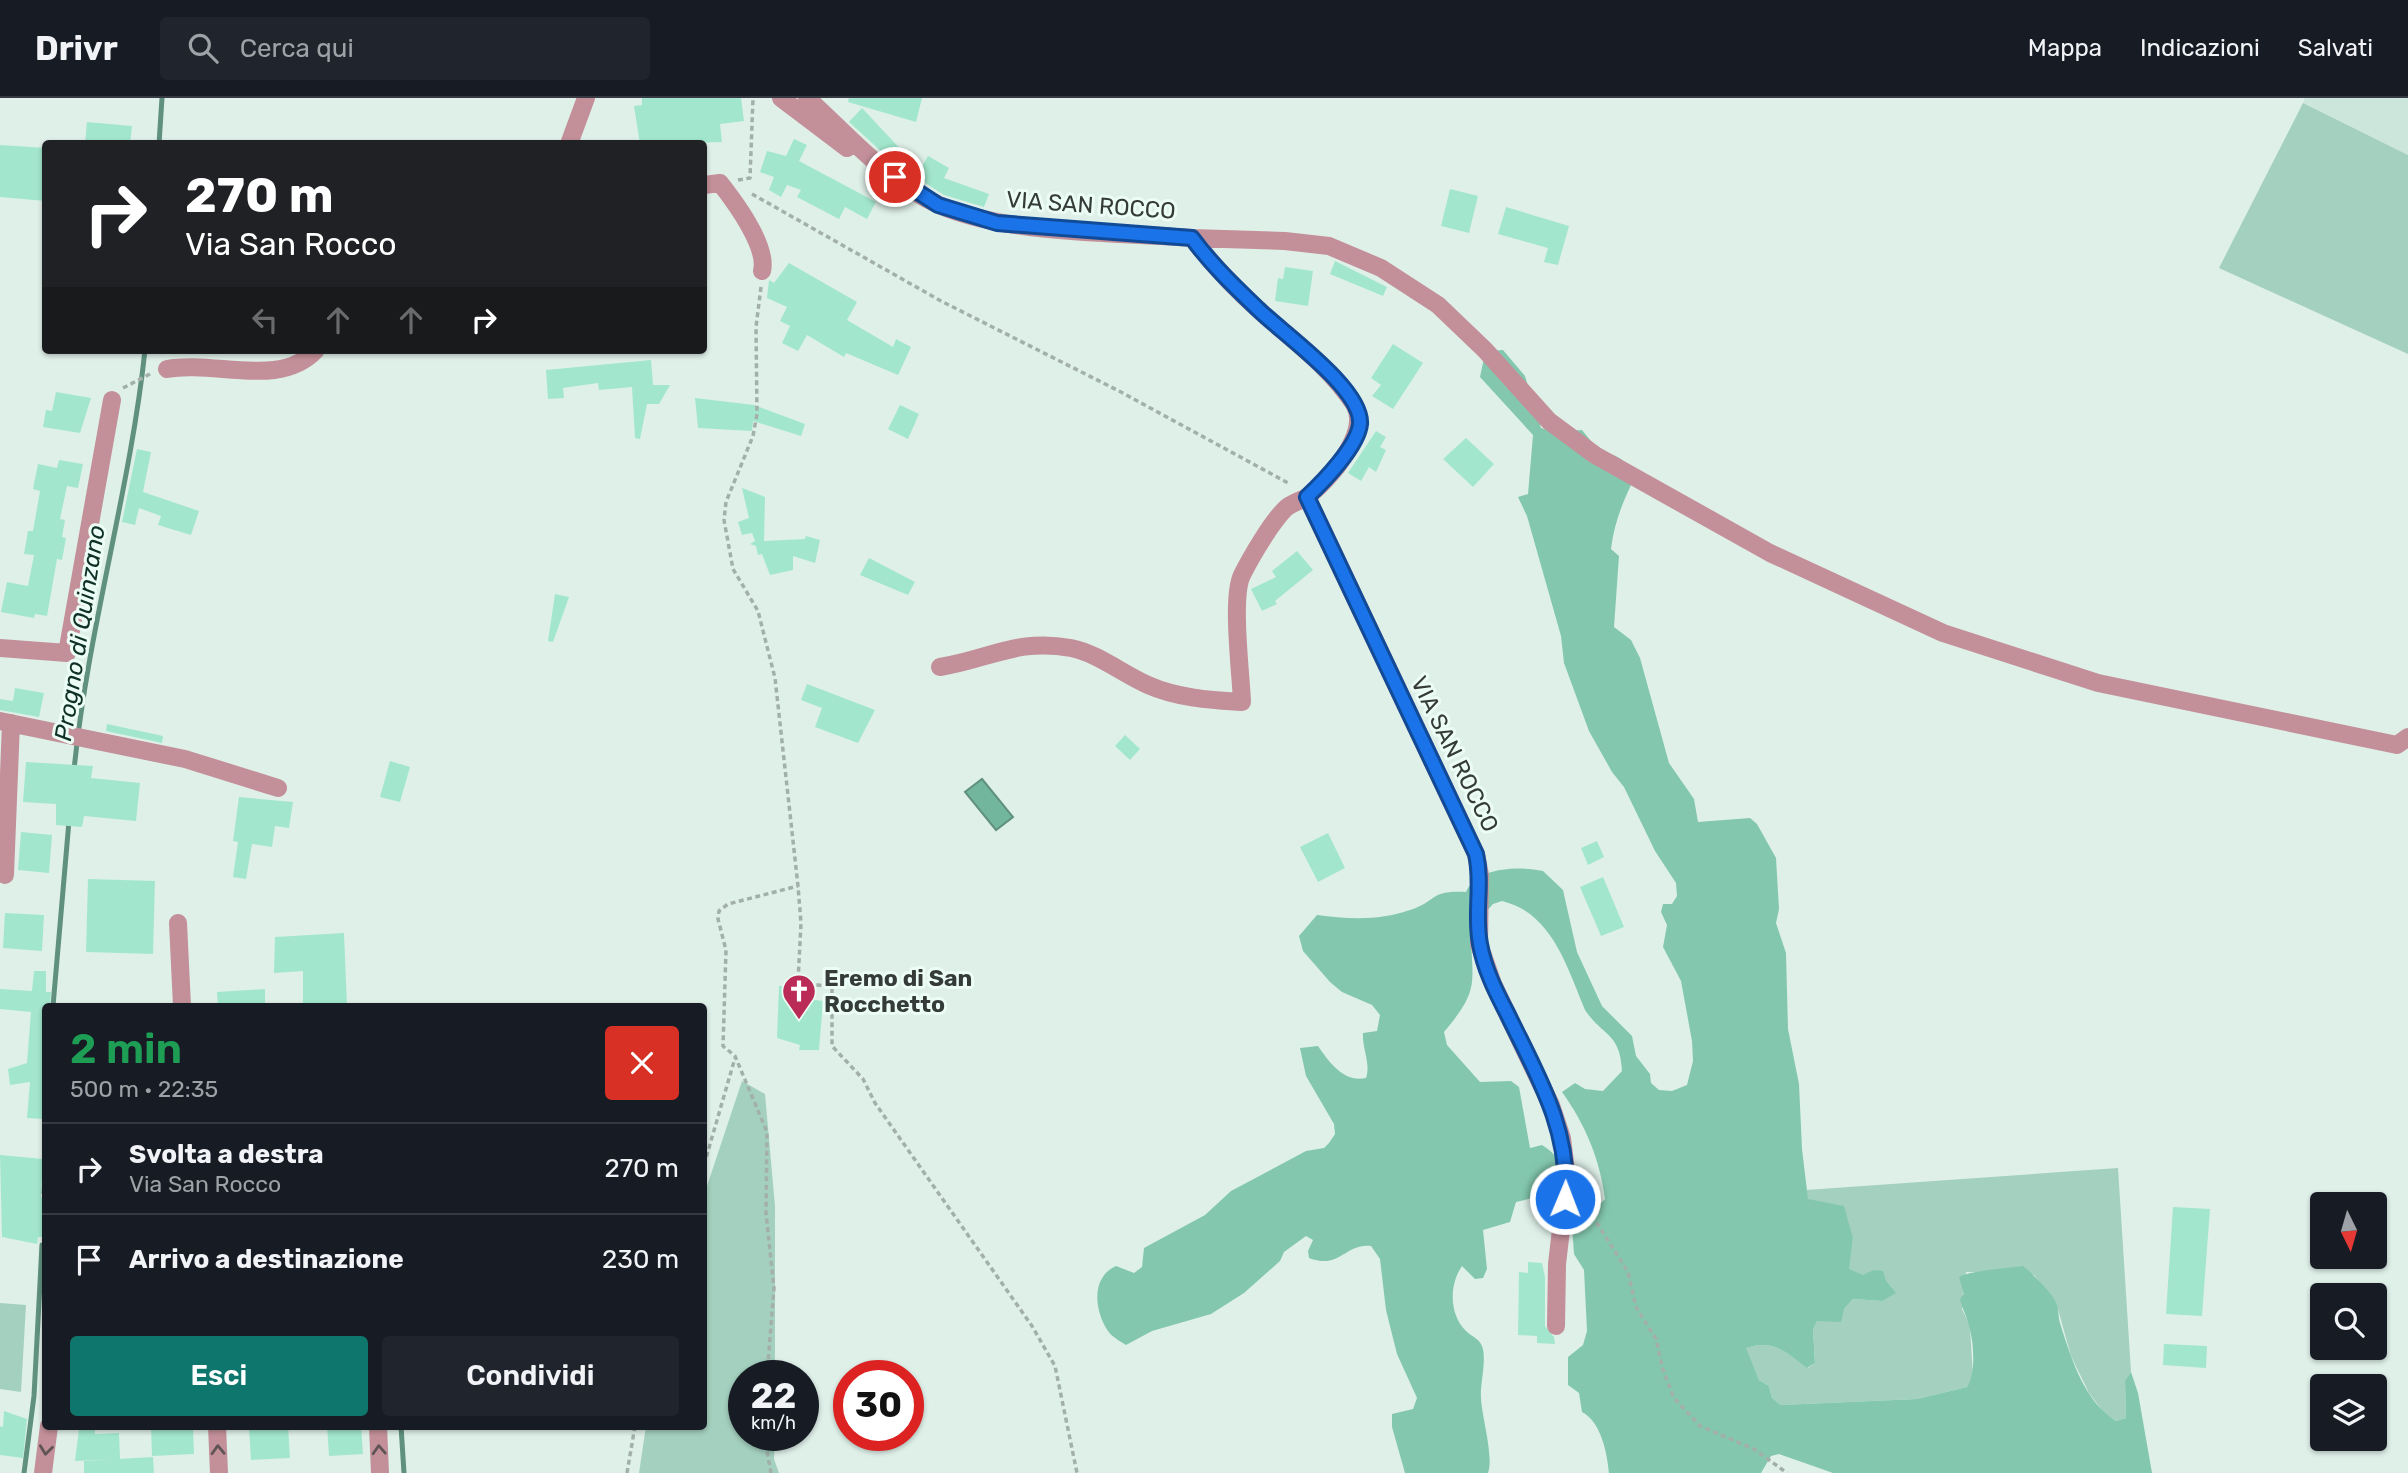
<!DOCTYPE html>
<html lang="it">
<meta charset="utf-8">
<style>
:root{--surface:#171b24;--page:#20242c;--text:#f1f3f6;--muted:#9ea1a6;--line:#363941;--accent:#0f766e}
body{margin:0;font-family:Rubik,sans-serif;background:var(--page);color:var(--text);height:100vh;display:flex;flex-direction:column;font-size:26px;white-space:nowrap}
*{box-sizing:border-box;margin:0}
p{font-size:23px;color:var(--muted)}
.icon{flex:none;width:38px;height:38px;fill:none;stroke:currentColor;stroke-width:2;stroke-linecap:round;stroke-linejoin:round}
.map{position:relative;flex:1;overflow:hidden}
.drawer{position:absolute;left:42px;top:905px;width:665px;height:427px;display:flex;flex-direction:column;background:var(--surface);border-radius:7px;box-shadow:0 2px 5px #0004}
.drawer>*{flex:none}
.top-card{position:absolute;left:42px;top:42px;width:665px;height:214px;border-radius:7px;box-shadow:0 2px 5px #0004;background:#202124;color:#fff;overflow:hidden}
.needle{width:46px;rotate:175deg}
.fabs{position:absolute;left:2310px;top:1094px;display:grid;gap:14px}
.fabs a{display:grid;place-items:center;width:77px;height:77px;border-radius:7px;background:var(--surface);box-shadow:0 2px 5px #0004;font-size:35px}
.speed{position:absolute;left:728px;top:1262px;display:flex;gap:14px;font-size:35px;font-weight:700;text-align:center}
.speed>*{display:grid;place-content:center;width:91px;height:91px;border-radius:50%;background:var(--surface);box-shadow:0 2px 5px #0004;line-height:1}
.speed small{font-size:18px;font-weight:400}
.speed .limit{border:10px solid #d22;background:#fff;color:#111}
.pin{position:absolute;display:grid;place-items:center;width:60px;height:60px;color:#fff;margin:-30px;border:4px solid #fff;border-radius:50%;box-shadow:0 2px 7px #0007}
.me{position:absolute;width:77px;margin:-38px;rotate:1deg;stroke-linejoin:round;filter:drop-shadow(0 0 5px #0008)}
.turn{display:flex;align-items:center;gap:24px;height:147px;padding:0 28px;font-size:32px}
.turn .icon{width:91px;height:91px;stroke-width:2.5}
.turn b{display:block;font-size:49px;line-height:60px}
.lanes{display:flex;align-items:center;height:66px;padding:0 28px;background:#0003;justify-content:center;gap:35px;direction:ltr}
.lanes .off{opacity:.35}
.round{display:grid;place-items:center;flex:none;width:74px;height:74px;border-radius:7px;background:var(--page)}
.overview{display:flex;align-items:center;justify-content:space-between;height:119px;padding:0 28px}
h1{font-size:42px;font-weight:600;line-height:52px;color:#1e9e55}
.primary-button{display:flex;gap:14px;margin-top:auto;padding:14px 28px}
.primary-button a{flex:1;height:80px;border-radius:7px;background:var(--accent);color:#fff;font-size:28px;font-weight:600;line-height:80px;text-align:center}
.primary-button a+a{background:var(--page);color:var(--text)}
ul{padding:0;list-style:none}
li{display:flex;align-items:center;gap:21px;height:91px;padding:0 28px;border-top:2px solid var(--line)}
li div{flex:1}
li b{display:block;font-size:26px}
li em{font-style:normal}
header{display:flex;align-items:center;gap:42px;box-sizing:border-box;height:98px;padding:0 35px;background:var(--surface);border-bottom:2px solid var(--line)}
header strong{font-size:33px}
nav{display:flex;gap:38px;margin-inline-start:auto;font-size:24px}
.search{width:490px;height:63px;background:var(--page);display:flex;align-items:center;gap:18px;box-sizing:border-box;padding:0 24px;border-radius:7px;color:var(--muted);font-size:26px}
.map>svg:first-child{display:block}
.built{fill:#cde6dc}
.green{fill:#a4d0bf}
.forest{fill:#83c8ae;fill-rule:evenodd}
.water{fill:#72b69d;stroke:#60917f;stroke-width:2}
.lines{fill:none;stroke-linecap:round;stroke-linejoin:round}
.stream{stroke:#60917f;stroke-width:5}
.building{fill:#a2e7cd}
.path{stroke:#a3b0aa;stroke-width:3.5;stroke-dasharray:5 3.5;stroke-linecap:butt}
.minor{stroke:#c39099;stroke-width:18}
.oneway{stroke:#605456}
.route-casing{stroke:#114b97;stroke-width:18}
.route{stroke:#1a73e8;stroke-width:12}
.labels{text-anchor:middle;stroke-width:6;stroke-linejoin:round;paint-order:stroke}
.street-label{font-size:23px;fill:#353b39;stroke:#ecfdf6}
.poi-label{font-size:23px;font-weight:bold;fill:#353b39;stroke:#ecfdf6;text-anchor:start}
.water-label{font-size:24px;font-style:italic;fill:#0f3026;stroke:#ecfdf6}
</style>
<header>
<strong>Drivr</strong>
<div class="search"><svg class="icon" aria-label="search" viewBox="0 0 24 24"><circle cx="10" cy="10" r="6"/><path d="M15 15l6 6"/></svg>Cerca qui</div>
<nav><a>Mappa</a><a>Indicazioni</a><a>Salvati</a></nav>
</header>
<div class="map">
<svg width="2408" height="1375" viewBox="0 0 2408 1375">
<rect width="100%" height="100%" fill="#dff0e9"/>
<path class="built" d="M2305 0H2408V57L2303 5Z"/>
<path class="green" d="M2303 5 2408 57V256L2219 170Z
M742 983 765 996 775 1108V1277L744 1278V1337H775L774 1361 779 1375H639L646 1328H704V1097Z
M2118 1070 2131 1274 2125 1284 2126 1320 2116 1323 2105 1316 2089 1295 2071 1258 2056 1204 2034 1177 1999 1171 1989 1174H1966L1962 1211 1970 1228 1973 1280 1967 1289 1917 1301 1781 1307 1772 1300 1769 1288 1759 1282 1745 1250C1773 1241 1786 1254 1808 1270L1815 1265 1813 1232 1817 1223 1844 1211 1853 1201 1882 1203 1873 1172 1863 1178 1848 1172 1853 1140 1808 1102 1806 1092Z
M0 1205 26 1207 21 1294 0 1291Z"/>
<path class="forest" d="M1503 252 1525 278 1541 330 1554 334 1582 332 1599 353C1619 358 1623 359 1635 379 1623 403 1614 425 1611 451L1619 458 1614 529 1631 542 1640 560 1669 665 1694 701 1698 724 1750 720 1757 726 1776 760 1779 811 1776 825 1786 855 1788 931 1799 986 1802 1051 1808 1101 1844 1108 1853 1140 1849 1171 1863 1177 1873 1172 1883 1173 1886 1183 1896 1195 1882 1203 1853 1201 1844 1211 1841 1224 1817 1223 1813 1232 1815 1265 1807 1270C1786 1254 1773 1241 1746 1250L1759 1282 1769 1288 1772 1300 1781 1307 1917 1301 1967 1289C1976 1275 1974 1245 1969 1228 1967 1218 1962 1211 1960 1201L1964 1196 1959 1179C1967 1173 2009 1170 2023 1168 2032 1175 2051 1194 2056 1204 2059 1210 2058 1219 2060 1225 2071 1260 2084 1303 2116 1323L2126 1320 2125 1283 2131 1274 2138 1295 2152 1375H1833L1779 1356 1771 1358 1761 1375H1609C1607 1354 1601 1324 1582 1314L1579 1295 1568 1287V1259L1583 1247 1587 1233 1584 1172 1574 1156 1571 1114 1533 1100 1516 1104 1510 1124 1483 1132 1487 1171 1483 1180 1475 1181 1462 1168C1449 1187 1449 1216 1466 1233 1473 1240 1480 1240 1483 1251 1486 1267 1480 1285 1481 1300 1482 1320 1494 1359 1488 1375H1405L1392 1329V1316L1413 1311 1417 1300 1397 1256 1386 1212 1380 1161 1371 1148C1345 1145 1340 1172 1309 1160L1308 1153 1313 1142 1306 1138 1284 1154 1280 1163 1244 1195 1211 1216 1152 1233 1126 1247C1120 1243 1112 1239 1108 1233 1094 1212 1091 1179 1116 1168L1134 1175 1142 1169 1144 1150 1205 1117 1231 1093 1306 1053 1324 1050 1329 1045 1335 1036 1334 1026 1306 978 1300 950 1318 948C1329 964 1344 985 1366 980 1371 966 1362 950 1363 935L1377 933 1380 917 1372 907 1342 894 1330 884 1303 853 1299 838 1317 817C1348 821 1379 823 1410 812 1438 803 1429 792 1466 794 1477 769 1519 768 1543 773L1563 792 1577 854 1602 908 1632 938 1636 958 1650 976 1651 985 1659 992 1672 993 1687 987 1693 963 1692 943 1681 883 1663 849 1667 827 1661 814 1663 806H1672L1677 798 1676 785 1655 753 1624 689 1612 674 1589 633 1564 565 1561 538 1527 418 1518 399 1528 396 1533 337 1480 279 1484 260 1490 253ZM1502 803C1552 815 1567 869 1585 912 1603 939 1620 934 1622 973L1603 993 1585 991 1575 985 1562 994C1585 1026 1600 1061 1605 1101L1595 1111C1590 1103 1581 1099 1576 1092 1564 1075 1561 1058 1542 1047L1530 1050 1519 989 1511 983 1480 984 1447 947 1444 934C1482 889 1471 885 1471 830L1493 806Z"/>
<path class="water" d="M982 681 1013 719 996 732 965 694Z"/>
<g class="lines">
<path class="stream" d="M159 46 162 0
M74 672C88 530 130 393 145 252
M53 908 69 723
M44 1095 46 1062
M401 1328 404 1375
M24 1375 34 1298 42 1147"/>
</g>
<path class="building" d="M642 0H741L744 23 720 26 722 44 640 46 634 8 642 7Z
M849 0H922L916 24 848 4Z
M862 10 920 72 928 58 949 70 944 80 989 96 984 109 944 97 893 64 849 24Z
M87 24 132 28 130 46H85Z
M794 41 807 47 799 63 876 104 867 121 845 109 839 121 797 99 801 92 787 87 781 99 769 92 774 79 760 74 767 53 786 58Z
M0 47 46 50V103L0 99Z
M1450 91 1478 98 1469 135 1441 128Z
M1506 109 1569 128 1558 167 1544 164 1548 150 1498 136Z
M1335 163 1387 189 1383 198 1330 176Z
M789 165 857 204 847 222 893 249 896 241 911 249 898 277 846 255 844 259 807 237 798 253 782 245 790 228 780 223 787 209 767 200 769 182 774 185Z
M1285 169 1313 173 1308 208 1275 203 1278 180 1283 181Z
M1393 246 1423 265 1393 311 1372 298 1381 287 1371 280Z
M651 262 653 287H670L659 306H647L640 341 635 340 632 289 599 292 598 285 563 290 564 300 548 301 546 272Z
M56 294 91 300 80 335 43 329 46 312 52 313Z
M695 300 754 307 805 326 801 338 753 323 752 333 698 330Z
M900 307 919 316 908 341 888 331Z
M1376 333 1386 339 1380 349 1386 352 1376 374 1369 369 1361 383 1348 375Z
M1466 340 1494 366 1473 389 1443 361Z
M137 351 151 354 143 394 199 413 191 437 158 427 161 418 139 410 135 427 122 424Z
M59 362 83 366 78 390 67 388 60 421 65 422 62 439 66 440 62 462 57 461 47 518 35 516 34 520 1 514 7 484 28 488 34 457 24 456 28 433H33L40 393 33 391 38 366 57 370Z
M742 390 765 399 764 443 805 441 806 438 820 442 815 465 793 458V472L770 477 762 456 758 457 756 448 750 446 755 443 752 435 742 437 738 424 749 420Z
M1297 453 1313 472 1275 503 1277 506 1262 513 1251 491 1276 479 1272 473Z
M869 460 915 484 908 497 860 477Z
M555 496 569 499 553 544 548 543Z
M807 586 875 612 858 645 815 629 822 610 801 602Z
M15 590 44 595 39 619 0 612V601L13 603Z
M107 626 163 638 162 645 106 633Z
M1125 637 1140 651 1130 662 1115 648Z
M390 663 410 669 400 704 380 699Z
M26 664 93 668 91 680 140 685 136 723 84 718 82 729 56 727V706L23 704Z
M239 699 293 704 289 730 275 728 272 749 252 746 246 781 233 779 238 744 233 743Z
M21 734 52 737 49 775 18 772Z
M1328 735 1345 770 1318 784 1300 749Z
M1597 743 1604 759 1588 767 1581 750Z
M1603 779 1624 829 1601 838 1580 789Z
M88 781 155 783 153 856 86 854Z
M5 815 44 817 42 853 3 850Z
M344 835 347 908H303V873L274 875 275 839Z
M34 873H46V894H51L50 908H46L43 1021 27 1020 30 984 10 987 8 971 27 965 31 914 0 911V891L32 893Z
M779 888 809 890 808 901 823 903 819 952H799L800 947 777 940Z
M265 891V908H218L217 894Z
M0 1057 43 1061 41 1099H46V1139H38L37 1146 2 1139Z
M2173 1109 2210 1111 2202 1218 2166 1216Z
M1528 1164 1542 1165 1545 1179V1228L1554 1239 1555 1246 1537 1245V1238L1518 1237 1519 1174 1528 1175Z
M2164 1246 2207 1248 2206 1270 2163 1267Z
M4 1313 27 1321 23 1360 0 1357V1328L3 1329Z
M288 1328 290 1360 251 1362 249 1330Z
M327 1328H361L363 1356 329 1358Z
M193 1329 194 1356 152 1358 151 1330Z
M79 1331H95V1336L119 1335 120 1361 75 1363Z
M153 1359 154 1375H84V1363Z"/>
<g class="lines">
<path class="path" d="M738 82 750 80 753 0
M752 96 941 203 1119 293 1290 386
M761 189 756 229 757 316 753 338 726 404 724 422 733 471 758 513 775 580 798 788 801 825 798 884 832 889V948L863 981 875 1005 1032 1228 1055 1268 1077 1375
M123 290 150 276
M704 1067 735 960
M1583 1103 1628 1174 1636 1209 1656 1241 1663 1272 1674 1300 1700 1328 1754 1351 1787 1375
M767 1278 774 1190 766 1115 767 1034 735 958 723 948 726 852 718 821 719 813 728 806 798 788
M764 1337 771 1375
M627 1375 635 1328"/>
<path class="minor" d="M781 0 847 50
M807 0C847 36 889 85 939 107 1008 137 1116 134 1192 140 1212 166 1235 191 1260 213 1294 244 1328 267 1354 306 1371 334 1330 381 1308 398 1301 403 1291 405 1285 411 1271 425 1251 459 1242 477 1231 499 1241 576 1242 604 1210 602 1177 600 1148 587 1123 576 1097 555 1071 550 1017 540 990 561 940 569
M569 46 586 0
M704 87 720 85C735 104 768 149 762 173
M1192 140 1285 143 1329 148 1381 170 1438 207 1485 252 1549 323 1595 357 1770 455 1943 535 2098 585 2397 647 2408 639
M167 271C215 262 280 291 316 252
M1307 399 1476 756 1480 777 1479 846 1493 886 1551 1007 1562 1040 1567 1080 1557 1166 1556 1228
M0 550 67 555 112 302
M0 623 185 661 278 690
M5 777 11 625
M178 825 182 908
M217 1328 219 1375
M378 1328 380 1375
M43 1375 49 1328"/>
</g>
<defs><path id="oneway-chevron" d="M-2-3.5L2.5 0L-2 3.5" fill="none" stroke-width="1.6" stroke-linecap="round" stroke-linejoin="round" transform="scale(1.75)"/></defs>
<g class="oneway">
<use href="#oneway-chevron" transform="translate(46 1352) rotate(97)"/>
<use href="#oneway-chevron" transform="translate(218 1352) rotate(-92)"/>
<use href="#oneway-chevron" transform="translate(379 1352) rotate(-93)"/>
</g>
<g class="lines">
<g class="route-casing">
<path id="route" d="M895 79 938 107 997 125 1192 140C1211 166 1234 188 1258 211 1281 234 1363 291 1360 326 1358 348 1323 384 1307 399L1476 756C1483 786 1474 816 1480 846 1484 870 1496 894 1507 915 1536 975 1571 1032 1565 1101"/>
</g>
<use href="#route" class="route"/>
</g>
<defs>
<g id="church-pin" transform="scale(1.75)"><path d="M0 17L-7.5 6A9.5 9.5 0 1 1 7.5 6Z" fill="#ba2b58" stroke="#ecfdf6"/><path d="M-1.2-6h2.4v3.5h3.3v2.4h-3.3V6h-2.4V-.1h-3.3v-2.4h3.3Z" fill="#fff"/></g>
</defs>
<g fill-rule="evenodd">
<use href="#church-pin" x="799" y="893"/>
</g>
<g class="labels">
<g class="street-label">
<text transform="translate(1091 107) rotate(4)" y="8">VIA SAN ROCCO</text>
<text transform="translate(1455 656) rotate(64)" y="8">VIA SAN ROCCO</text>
</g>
<g class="poi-label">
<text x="824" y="888">Eremo di San<tspan x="824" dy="26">Rocchetto</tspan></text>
</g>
<g class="water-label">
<text transform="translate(80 535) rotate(-81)" y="8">Progno di Quinzano</text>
</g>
</g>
</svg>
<div class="fabs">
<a><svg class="needle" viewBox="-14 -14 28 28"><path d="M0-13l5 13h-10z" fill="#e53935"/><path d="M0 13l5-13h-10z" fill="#9ea1a6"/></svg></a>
<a><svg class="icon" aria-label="search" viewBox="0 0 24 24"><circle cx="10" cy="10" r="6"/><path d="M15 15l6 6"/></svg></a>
<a><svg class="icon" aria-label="layers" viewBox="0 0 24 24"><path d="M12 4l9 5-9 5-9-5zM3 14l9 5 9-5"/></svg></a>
</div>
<div class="speed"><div>22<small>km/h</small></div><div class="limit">30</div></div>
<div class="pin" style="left:895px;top:79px;background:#d93025"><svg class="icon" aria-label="arrive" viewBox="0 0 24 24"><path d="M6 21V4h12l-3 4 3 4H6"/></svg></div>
<svg class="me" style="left:1565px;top:1101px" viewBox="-20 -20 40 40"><circle r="17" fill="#1a73e8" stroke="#fff" stroke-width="3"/><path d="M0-11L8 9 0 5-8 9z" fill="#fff"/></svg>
<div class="top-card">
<div class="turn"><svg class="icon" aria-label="right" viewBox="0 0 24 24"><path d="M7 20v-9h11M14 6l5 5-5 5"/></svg><div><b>270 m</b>Via San Rocco</div></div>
<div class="lanes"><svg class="icon off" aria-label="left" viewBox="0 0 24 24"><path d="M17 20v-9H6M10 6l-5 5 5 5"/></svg><svg class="icon off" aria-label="ahead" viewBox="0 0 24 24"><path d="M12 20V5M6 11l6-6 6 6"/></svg><svg class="icon off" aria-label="ahead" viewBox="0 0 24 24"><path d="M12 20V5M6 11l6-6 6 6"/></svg><svg class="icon" aria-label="right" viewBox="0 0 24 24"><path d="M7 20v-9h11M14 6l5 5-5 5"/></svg></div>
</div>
<section class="drawer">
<div class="overview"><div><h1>2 min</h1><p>500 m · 22:35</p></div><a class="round" style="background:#d93025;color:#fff"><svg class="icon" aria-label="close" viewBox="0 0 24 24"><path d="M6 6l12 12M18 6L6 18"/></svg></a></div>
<ul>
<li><svg class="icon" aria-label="right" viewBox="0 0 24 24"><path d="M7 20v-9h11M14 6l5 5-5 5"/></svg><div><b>Svolta a destra</b><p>Via San Rocco</p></div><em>270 m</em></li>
<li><svg class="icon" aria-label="arrive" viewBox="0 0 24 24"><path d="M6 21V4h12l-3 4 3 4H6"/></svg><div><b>Arrivo a destinazione</b></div><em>230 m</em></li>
</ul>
<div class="primary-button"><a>Esci</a><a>Condividi</a></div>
</section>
</div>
